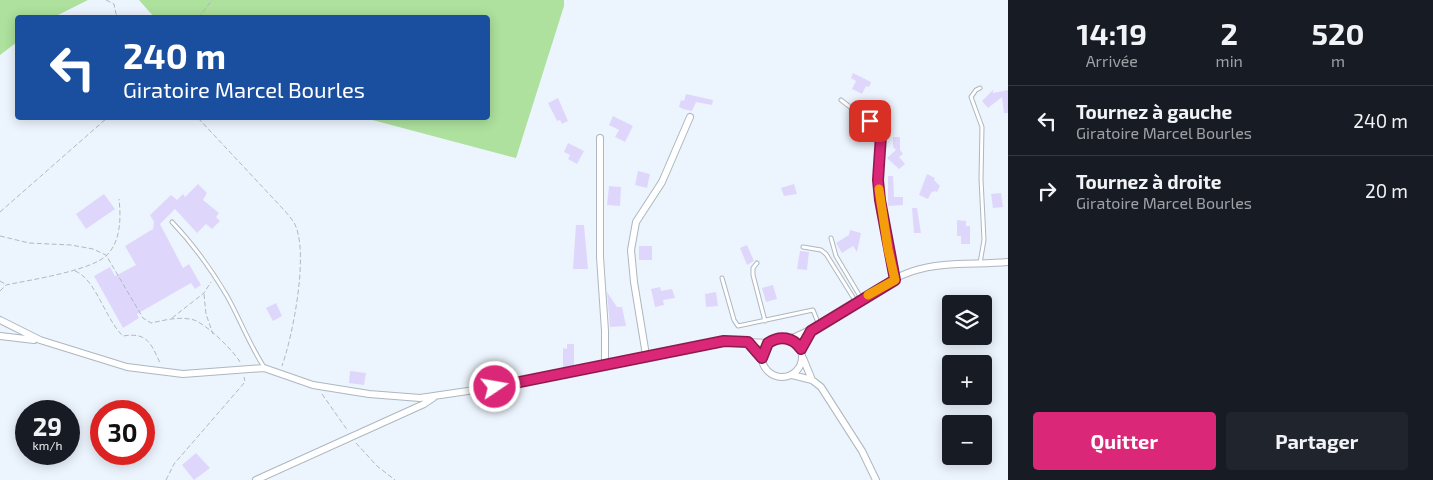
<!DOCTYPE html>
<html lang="fr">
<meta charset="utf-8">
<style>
:root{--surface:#171b24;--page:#20242c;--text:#f1f3f6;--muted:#9ea1a6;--line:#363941;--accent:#db2777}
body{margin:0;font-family:"Exo 2",sans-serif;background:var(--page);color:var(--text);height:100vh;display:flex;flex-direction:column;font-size:19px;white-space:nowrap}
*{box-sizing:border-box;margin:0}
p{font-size:16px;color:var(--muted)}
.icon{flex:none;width:28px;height:28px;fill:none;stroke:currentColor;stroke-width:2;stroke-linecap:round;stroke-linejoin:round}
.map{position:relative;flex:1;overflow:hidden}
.drawer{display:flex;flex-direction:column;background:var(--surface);width:425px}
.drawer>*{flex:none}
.top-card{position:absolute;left:15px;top:15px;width:475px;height:105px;border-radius:5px;box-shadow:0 2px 12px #0003;background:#1a4fa0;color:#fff;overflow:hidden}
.tools{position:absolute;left:942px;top:295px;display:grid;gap:10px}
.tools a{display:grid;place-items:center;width:50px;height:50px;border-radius:5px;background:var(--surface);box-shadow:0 2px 12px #0003;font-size:25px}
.speed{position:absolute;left:15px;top:400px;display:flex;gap:10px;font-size:25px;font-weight:700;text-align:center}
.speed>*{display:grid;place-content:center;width:65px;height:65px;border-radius:50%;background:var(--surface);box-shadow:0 2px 12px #0003;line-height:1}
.speed small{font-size:12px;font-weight:400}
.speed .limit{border:8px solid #d22;background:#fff;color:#111}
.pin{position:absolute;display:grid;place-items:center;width:42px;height:42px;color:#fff;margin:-21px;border-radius:10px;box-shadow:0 2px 8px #0006}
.me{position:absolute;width:55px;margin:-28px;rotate:78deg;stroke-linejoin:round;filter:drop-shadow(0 0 4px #0008)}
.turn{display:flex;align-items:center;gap:18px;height:105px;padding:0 25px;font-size:22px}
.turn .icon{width:65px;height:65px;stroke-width:2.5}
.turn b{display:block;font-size:35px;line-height:42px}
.eta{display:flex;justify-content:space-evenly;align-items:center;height:85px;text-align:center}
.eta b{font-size:30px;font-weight:700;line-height:35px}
.primary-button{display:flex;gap:10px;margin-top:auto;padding:10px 25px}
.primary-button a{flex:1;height:58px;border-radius:5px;background:var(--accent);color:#fff;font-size:20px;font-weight:700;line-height:58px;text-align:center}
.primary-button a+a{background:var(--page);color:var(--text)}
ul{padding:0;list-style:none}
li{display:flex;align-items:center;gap:15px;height:70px;padding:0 25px;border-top:1px solid var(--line)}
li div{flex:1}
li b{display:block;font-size:19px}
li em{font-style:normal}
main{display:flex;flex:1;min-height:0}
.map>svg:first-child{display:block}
.green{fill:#ade19d}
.building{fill:#dfd7fb}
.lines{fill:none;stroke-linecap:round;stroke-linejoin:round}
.service-casing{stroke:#aeb7bf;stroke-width:5}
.minor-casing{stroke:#aeb7bf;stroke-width:8}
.path{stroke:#b1b8bf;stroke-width:1;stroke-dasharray:5 2.5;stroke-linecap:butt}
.service{stroke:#fff;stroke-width:3}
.minor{stroke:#fff;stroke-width:6}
.route-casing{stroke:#8e194d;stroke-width:12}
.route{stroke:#db2777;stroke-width:9}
.slow{stroke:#f59e0b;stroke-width:9}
</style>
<main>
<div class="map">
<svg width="1008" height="480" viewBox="0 0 1008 480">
<rect width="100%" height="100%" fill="#ecf4fd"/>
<path class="green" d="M0 0H88L54 17 18 18 17 42 0 55Z
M139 0H564V6L516 158 365 118H488V18L154 17Z"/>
<path class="building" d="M853 73 871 82 869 87 866 86 862 94 852 89 856 81 851 78Z
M993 90V93L1008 90V113H1004L1002 97 988 108 982 101Z
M686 94 713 100 712 105 696 102 692 111 683 109 679 107 681 100 684 101Z
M558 98 568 121 562 124 560 120 557 121 548 103Z
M613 116 633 126 625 142 615 137 619 130 609 125Z
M893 137H900V150L903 154 899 157 905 164 899 169 887 158 896 150 893 147Z
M568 143 584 151 577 164 568 159 570 155 564 152Z
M638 171 650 174 647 188 635 185Z
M927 174 935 178 934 180 940 186 937 192 934 191 931 193 928 199 919 195Z
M888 176H893L894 197H903V205L888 206Z
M198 184 207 193 203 200 219 213 216 217 220 221 212 229 206 224 197 233 175 209 160 224 183 268 189 264 201 285 195 289 191 283 137 314 139 318 123 328 94 276 110 267 115 276 136 265 125 246 153 229 154 222 150 215 171 195 177 200 183 194 185 197Z
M794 184 797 194 784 196 781 188Z
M609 186 621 187 620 206 607 205Z
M1001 193 1003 207 993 208 991 194Z
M104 194 115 209 86 229 76 214Z
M912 208H917L921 233H914Z
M957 220 966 221V226H970V244H961V236H957Z
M576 225H584L588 269H573Z
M850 230 861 233 857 252 853 246 842 253 836 243 849 235Z
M747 245 754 261 747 265 740 248Z
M639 246H652V260H639Z
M800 251 809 252 807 270 797 269Z
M773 285 777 299 766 302 762 288Z
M660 287 661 291 672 289 675 298 663 300 664 305 655 307 651 289Z
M607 292 617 307H622L626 326 610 327Z
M716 292 718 306 706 307 705 294Z
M276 303 282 316 273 321 266 308Z
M567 344H574V366L563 368V348L567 349Z
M350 371 366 373 364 385 349 383Z
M196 453 210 468 194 480 182 465Z"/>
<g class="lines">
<g class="service-casing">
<path id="service" d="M841 100 876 127 881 135 878 180 880 199 894 279
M172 222C193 244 211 269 227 296 240 319 249 344 264 367
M831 238 836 256 861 298
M803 247 821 250 826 254 856 302
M757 263 753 268V275L765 321
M980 263 984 240 981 179 982 127 971 97 976 90 980 88
M722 278 734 320 738 326 813 310 819 325"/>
</g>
<g class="minor-casing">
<path id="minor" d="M600 138V257L605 331V364
M0 320 40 340 127 367 183 374 264 368 313 385 369 394 420 398 495 387 724 341 768 343
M0 336 34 340
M762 357a20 20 0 1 1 40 0a20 20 0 1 1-40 0Z
M790 339C834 322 869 286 913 271 942 261 978 265 1008 262
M748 343 762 358
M801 349 811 331
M646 355 634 282 631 250 636 222 662 182 690 117
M803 358 812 380
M792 375 812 380 821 387 862 451 876 480
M256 480 424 404 433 398"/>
</g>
<path class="path" d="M106 0 114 4 116 14 120 18
M198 18 212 0
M198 118 285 211C289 216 294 221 296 227 308 257 293 335 282 366
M0 212 107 118
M0 236 29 243 71 245 93 249 106 255 143 318 151 323C165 320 180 316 194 320 206 324 233 350 240 362
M75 271C96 279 105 319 123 336 147 332 151 343 160 363
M0 281 5 284
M0 291 6 285C29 280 91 271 107 255 121 241 121 217 119 199
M204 294 206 314 213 334
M172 318 204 293 211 282
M322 394 348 431
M356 443 377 466 395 480
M166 480 174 464 245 382 244 377"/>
<use href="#service" class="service"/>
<use href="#minor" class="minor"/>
</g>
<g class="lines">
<g class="route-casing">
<path id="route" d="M495 387 724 341 748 342 762 358 768 343C780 335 793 337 801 349L811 331 895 280 880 200 878 180 881 135 870 121"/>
</g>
<use href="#route" class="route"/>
<path class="slow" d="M868 295 895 280 888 249 879 189"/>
</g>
</svg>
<div class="tools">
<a><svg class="icon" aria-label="layers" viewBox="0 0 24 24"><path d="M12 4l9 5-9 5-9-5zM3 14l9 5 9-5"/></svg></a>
<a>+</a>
<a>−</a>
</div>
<div class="speed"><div>29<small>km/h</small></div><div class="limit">30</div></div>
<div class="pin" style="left:870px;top:121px;background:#d93025"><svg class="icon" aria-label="arrive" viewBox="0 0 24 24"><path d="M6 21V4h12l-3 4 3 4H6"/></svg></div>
<svg class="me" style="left:495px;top:387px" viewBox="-20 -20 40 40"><circle r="17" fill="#db2777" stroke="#fff" stroke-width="3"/><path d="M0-11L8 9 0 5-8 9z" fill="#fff"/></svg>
<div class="top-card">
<div class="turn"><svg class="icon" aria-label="left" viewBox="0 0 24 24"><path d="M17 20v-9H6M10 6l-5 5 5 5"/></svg><div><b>240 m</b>Giratoire Marcel Bourles</div></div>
</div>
</div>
<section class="drawer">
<div class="eta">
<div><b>14:19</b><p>Arrivée</p></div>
<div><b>2</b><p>min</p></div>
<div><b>520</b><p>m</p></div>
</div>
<ul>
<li><svg class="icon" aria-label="left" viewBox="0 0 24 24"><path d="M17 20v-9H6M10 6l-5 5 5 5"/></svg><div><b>Tournez à gauche</b><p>Giratoire Marcel Bourles</p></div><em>240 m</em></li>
<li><svg class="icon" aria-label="right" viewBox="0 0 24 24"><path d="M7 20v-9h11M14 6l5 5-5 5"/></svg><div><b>Tournez à droite</b><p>Giratoire Marcel Bourles</p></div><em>20 m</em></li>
</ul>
<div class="primary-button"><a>Quitter</a><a>Partager</a></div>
</section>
</main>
